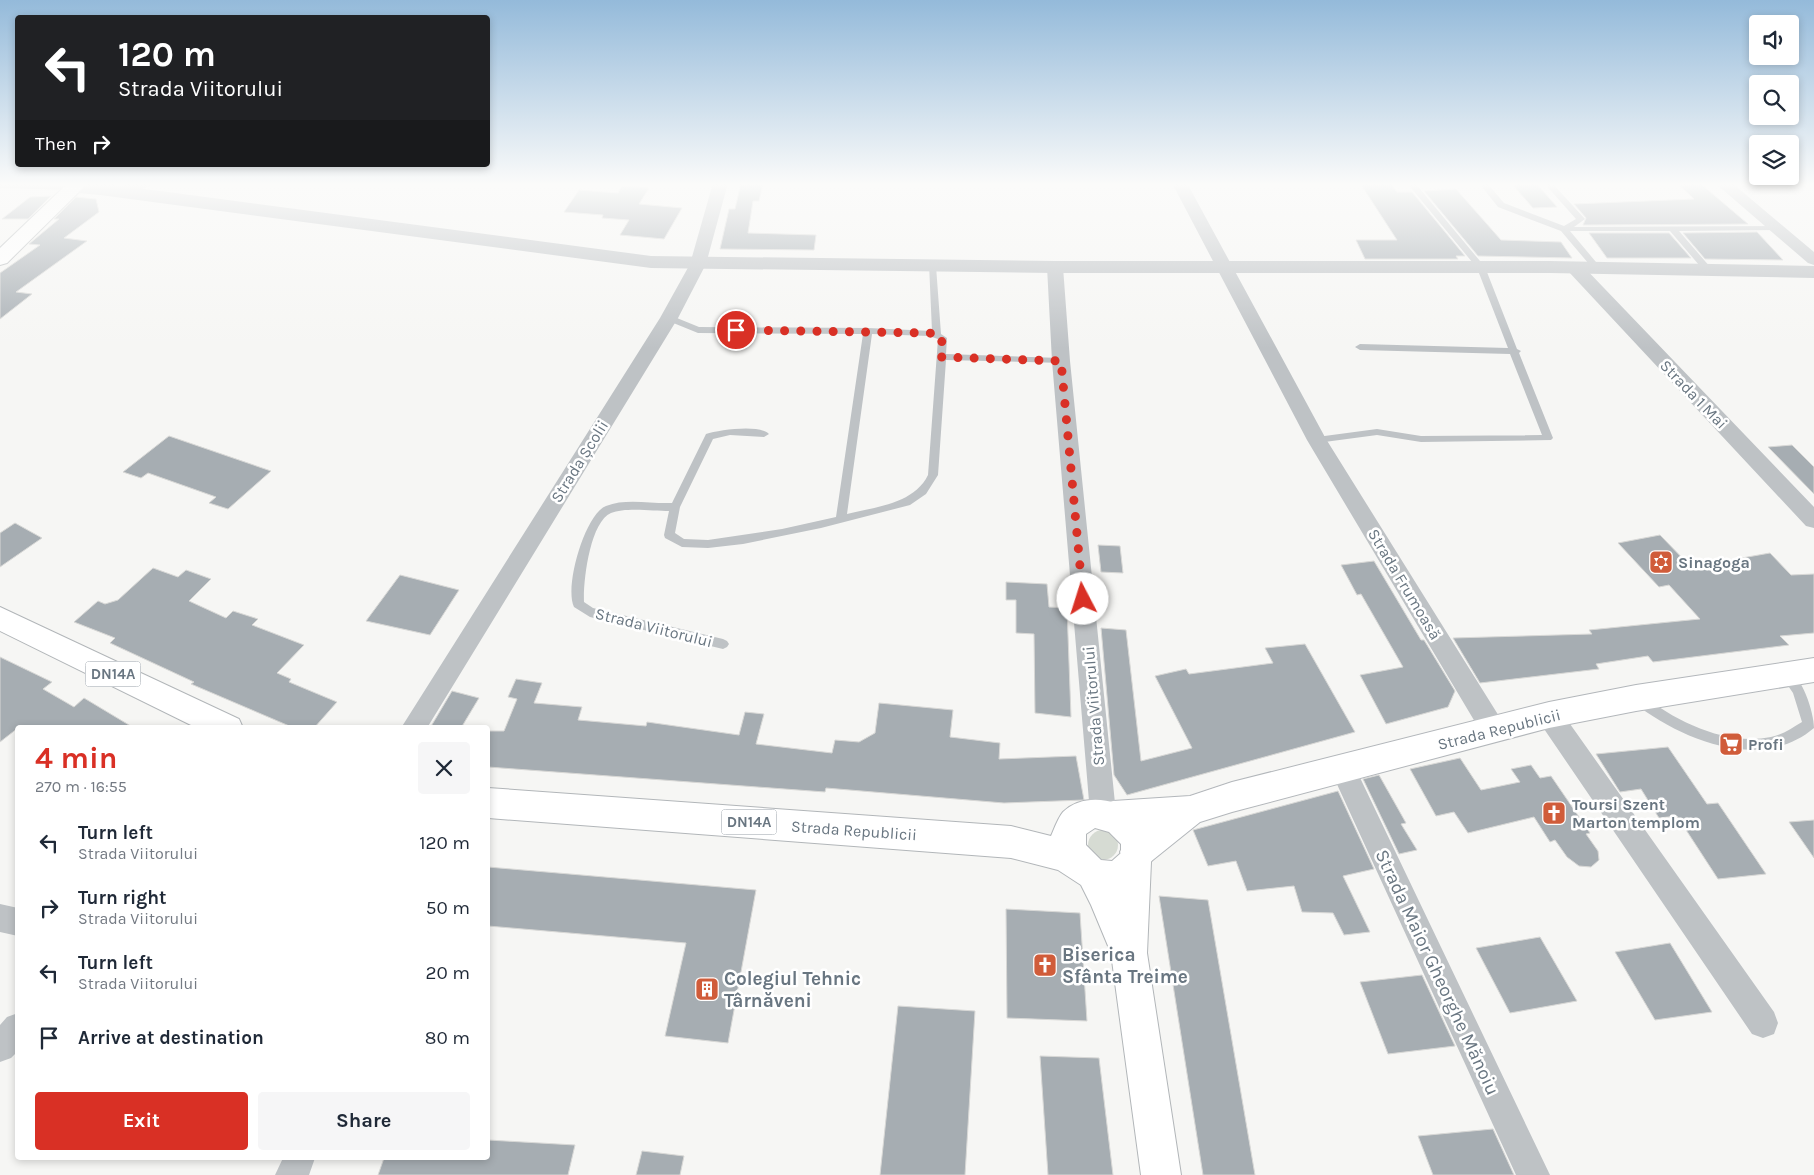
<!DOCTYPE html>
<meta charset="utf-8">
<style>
:root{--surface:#fff;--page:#f6f6f7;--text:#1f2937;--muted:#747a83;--accent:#d93025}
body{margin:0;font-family:Karla,sans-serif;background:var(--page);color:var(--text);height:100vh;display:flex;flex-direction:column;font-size:19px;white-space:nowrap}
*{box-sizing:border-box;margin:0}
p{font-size:16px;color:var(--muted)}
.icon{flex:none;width:28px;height:28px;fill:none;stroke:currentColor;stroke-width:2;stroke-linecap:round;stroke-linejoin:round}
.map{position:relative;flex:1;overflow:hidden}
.sheet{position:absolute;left:15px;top:725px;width:475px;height:435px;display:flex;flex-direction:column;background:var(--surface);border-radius:5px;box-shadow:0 2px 8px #0003}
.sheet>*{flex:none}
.banner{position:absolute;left:15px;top:15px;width:475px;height:152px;border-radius:5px;box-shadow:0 2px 8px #0003;background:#202124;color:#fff;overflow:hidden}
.tools{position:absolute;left:1749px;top:15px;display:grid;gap:10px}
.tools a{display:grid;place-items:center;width:50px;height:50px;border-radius:5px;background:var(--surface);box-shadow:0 2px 8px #0003;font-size:25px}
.pin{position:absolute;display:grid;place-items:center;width:42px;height:42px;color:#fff;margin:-21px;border:2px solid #fff;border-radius:50%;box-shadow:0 1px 5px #0007}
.me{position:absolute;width:55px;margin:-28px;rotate:355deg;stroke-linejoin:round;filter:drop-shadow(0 0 4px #0008)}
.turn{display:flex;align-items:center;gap:18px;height:105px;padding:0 20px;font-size:22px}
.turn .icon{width:65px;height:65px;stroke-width:2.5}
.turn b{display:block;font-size:35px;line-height:42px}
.then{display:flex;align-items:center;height:48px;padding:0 20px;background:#0003;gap:10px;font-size:19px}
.round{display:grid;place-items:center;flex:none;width:52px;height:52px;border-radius:5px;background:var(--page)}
.head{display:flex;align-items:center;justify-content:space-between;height:85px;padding:0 20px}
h1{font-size:30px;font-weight:700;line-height:38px;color:var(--accent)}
.cta{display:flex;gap:10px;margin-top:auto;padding:10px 20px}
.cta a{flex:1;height:58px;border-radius:5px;background:var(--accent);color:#fff;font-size:20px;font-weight:700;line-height:58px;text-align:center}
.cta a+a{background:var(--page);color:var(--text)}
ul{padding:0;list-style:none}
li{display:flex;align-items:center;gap:15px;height:65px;padding:0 20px}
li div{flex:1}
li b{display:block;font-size:19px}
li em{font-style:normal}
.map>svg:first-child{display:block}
.green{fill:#d6dbd3}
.building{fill:#a6adb2;stroke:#d8d8d6}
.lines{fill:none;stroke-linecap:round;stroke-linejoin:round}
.secondary-casing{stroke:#b3b7bb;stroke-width:2}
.primary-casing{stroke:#b2b6b9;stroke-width:2}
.service{fill:#bec2c5;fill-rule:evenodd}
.minor{fill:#bec2c5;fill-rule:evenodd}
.tertiary{fill:#bec2c5;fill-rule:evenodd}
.secondary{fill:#fff;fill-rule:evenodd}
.primary{fill:#fff;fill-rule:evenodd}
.route{stroke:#d93025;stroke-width:9;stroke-dasharray:0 16.2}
.labels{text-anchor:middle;stroke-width:5;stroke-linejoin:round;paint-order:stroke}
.shield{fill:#fff;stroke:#969fa7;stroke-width:1}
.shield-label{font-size:15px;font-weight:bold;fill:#697681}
.street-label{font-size:16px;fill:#697681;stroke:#fff}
.poi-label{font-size:16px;font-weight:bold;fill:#697681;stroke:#fff;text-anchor:start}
.near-poi-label{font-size:19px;font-weight:bold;fill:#697681;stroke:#fff;text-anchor:start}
.near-street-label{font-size:19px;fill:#697681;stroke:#fff}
</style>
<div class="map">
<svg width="1814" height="1175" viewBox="0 0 1814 1175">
<rect width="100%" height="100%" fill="#f6f6f4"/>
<path class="green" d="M1088 845a15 15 0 1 1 30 0a15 15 0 1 1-30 0Z"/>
<path class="building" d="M741 183H763L759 201H753L748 233 816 235 814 250 720 249 729 209H735Z
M1360 183H1390L1397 192H1412L1465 256H1456L1458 259H1365L1356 240H1397Z
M1511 183H1536L1557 207 1533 208Z
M1701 184 1748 224 1583 225 1586 218 1574 204 1694 199 1679 185Z
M622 186 649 188 639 204 682 208 664 239 620 235 629 220 602 218 603 215 564 212 579 190 618 193Z
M1456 189 1501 240 1561 242 1572 258 1478 256 1424 191Z
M51 196 28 219H2L30 197Z
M76 197 96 199 99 212 64 238 87 241 16 292 32 294 0 319V273L40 245 29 244 59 219H54Z
M1757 232 1783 260 1705 259 1683 233Z
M1589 233H1669L1691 258H1607Z
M169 436 271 471 228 509 209 503 216 497 148 473 141 478 123 472Z
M1792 445 1814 467V494L1768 447Z
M15 523 42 538 0 567V533Z
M1660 535 1691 567 1770 553 1791 575 1814 574V633L1780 636 1789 645 1653 662 1648 656 1596 664 1599 669 1480 683 1453 638 1592 634 1589 630 1700 619 1669 585 1659 587 1618 543Z
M1098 545 1120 546 1123 573 1101 572Z
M1374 561 1421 640H1424L1455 691 1448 707 1386 724 1360 675 1403 667 1361 594 1357 595 1341 565Z
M153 568 178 577 186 570 211 579 189 601 226 618 233 611 258 619 252 625 304 645 277 673 291 679 289 682 337 702 314 728H294L191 684 194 682 110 643 115 638 74 622 98 601 105 604 118 600Z
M400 575 459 590 430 635 366 621Z
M1006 582 1047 584 1049 607 1067 608 1071 717 1035 713 1034 634 1016 633V600H1006Z
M1101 628 1126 630 1141 761 1192 748 1155 676 1186 669 1189 674 1273 663 1265 648 1305 644 1355 732 1127 795 1114 775Z
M0 657 52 682 43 689 74 707 84 698 134 728H18L0 742Z
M516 679 542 683 534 703 582 707 578 720 646 726 647 722 739 735 745 712 764 714 756 744 832 753 835 740 859 742 875 733 879 703 953 710 950 737 1000 743 999 759 1076 756 1084 800 1004 803 826 788 825 792 488 767V731H504L517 699 508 697Z
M452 691 479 698 461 728H430Z
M1668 747 1707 804 1718 803 1766 874 1718 879 1677 816 1659 818 1641 789 1620 792 1596 754Z
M1460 758 1481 790 1520 782 1511 769 1531 765 1540 778 1551 776 1590 833 1586 834 1598 851 1599 860 1591 867 1579 866 1567 857 1555 840 1550 842 1534 817 1468 833 1454 812 1436 816 1410 769Z
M1379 775 1406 823 1401 824 1417 850 1399 854 1363 779Z
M1338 791 1374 869 1343 876 1370 932 1344 935 1333 913 1302 912 1294 886 1247 891 1236 861 1208 866 1193 830Z
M1814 820V858L1789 822Z
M488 867 756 890 728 1043 665 1036 686 943 488 926Z
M1159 896 1208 900 1255 1175H1203Z
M1006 909 1080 913 1087 1021 1007 1018Z
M1540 937 1577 1001 1510 1013 1476 948Z
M1670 943 1712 1012 1655 1020 1615 952Z
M1422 975 1455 1046 1388 1054 1360 982Z
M898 1006 975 1011 965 1175H880Z
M1040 1056 1099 1058 1113 1175H1048Z
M1493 1129 1514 1175H1433L1418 1136Z
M488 1140 575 1145 568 1175H378L384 1158H488Z
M642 1151 684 1156 680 1175H636Z"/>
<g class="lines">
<g class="secondary-casing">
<path id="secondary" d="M1814 658V682L1636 711 1549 728 1232 812 1200 822 1149 863 1137 868 1125 863 1120 852 1125 841 1141 829 1113 831 1101 827 1097 816 1101 805 1113 801 1190 796 1232 782 1549 702 1636 685Z"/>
</g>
<g class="primary-casing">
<path id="primary" d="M68 183H88L7 263 0 265V248Z
M0 607 239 719 243 728H197L0 631Z
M488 788 1011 826 1051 836C1054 829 1058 818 1063 812 1096 780 1170 816 1151 862L1147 953 1181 1175H1141L1111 953 1091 905 1081 885 1058 870 1011 858 488 818ZM1095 828 1109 832 1121 844V853L1112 861 1101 860 1086 845V834Z"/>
</g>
<path class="service" d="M1407 183H1415L1485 267 1517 349 1521 351 1519 353 1553 438 1551 440 1421 442 1377 435 1317 443 1312 440 1317 437 1377 429 1421 436 1542 435 1510 354 1360 350 1355 347 1360 344 1508 348 1477 268Z
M1479 183H1487L1504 203 1564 226 1576 219 1544 183H1552L1585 219 1574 227 1777 226 1781 228 1777 230 1679 231 1711 268V272H1705L1670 231H1570L1601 268 1597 270H1594L1561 231 1498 207Z
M0 184 75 186 79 188 75 190 0 188Z
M929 264H935L936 266 941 334 947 338 946 354 1061 358 1064 359V363L946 360 938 475 926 494 910 505 821 528 743 544 708 548 682 547 665 538 664 535 669 511C654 511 625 507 611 513 590 522 583 581 584 602L593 608 723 639 727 641 729 644 727 647 723 649 590 617 574 607C564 587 585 514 606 506 626 498 651 504 672 503L706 434C719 430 759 424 769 434L764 437 730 435 713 439 680 507 675 533 684 539 708 540 782 529 836 517 863 334 698 333 666 320V316H672L699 327 868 328 932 331ZM872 334 929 336 938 339 928 475C914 504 875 507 847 514Z
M1786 669C1802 675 1814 712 1814 728 1761 773 1682 740 1634 703L1632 699 1634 695 1638 694 1642 695C1677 722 1726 746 1771 737 1782 735 1792 728 1802 722L1793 693 1780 674 1782 670Z"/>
<path class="minor" d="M130 183H152L150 186 121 197 113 192 116 189Z
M713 183H728L706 264 678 318 427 728H401L660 318 690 264Z
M1172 183H1187L1326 439 1502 721 1506 729 1502 737 1493 740 1484 737 1307 440Z
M1715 183H1732L1814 252V265L1808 263Z
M1055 262 1061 263 1063 267 1070 361 1116 813 1112 822 1103 825 1094 822 1090 813 1052 361 1047 267 1049 263Z
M1574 262 1580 263 1814 507V528L1806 526 1568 271 1566 267 1568 263Z
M1549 704 1558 707 1774 1012 1778 1023 1774 1034 1763 1038 1752 1034 1540 723 1537 715 1540 707Z
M1343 757 1352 761 1550 1175H1516L1330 769 1334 761Z
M0 904 18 908V936L0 932Z
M18 1013V1051L11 1058 0 1062V1025L7 1017Z
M283 1158H315L309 1175H275Z"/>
<path class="tertiary" d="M100 183 651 256 1055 261H1550L1814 266V278L1550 273H1055L651 268 100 195 68 192 66 188 72 183Z"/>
<use href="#secondary" class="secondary"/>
<use href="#primary" class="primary"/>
</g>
<linearGradient id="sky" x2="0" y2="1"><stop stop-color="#94bada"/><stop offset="0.53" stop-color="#fbfbfa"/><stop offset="1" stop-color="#fbfbfa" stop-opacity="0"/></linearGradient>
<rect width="1814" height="348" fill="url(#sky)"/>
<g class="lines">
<path class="route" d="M736 330 930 333 942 338 941 357 1061 361 1083 599"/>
</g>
<defs>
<g id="synagogue-square" transform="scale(1.25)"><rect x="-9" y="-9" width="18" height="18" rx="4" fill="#d05c3a" stroke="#fff"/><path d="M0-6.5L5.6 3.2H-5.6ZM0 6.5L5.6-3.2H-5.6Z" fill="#fff"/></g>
<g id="supermarket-square" transform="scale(1.25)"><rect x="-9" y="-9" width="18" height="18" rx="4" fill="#d05c3a" stroke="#fff"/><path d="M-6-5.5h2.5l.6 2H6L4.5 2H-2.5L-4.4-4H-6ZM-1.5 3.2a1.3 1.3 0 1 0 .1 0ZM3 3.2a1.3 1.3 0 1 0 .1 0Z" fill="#fff"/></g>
<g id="church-square" transform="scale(1.25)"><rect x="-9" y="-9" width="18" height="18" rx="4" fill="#d05c3a" stroke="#fff"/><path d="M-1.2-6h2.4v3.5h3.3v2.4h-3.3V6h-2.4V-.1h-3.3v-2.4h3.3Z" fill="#fff"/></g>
<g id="building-square" transform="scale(1.25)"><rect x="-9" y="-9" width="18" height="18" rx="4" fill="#d05c3a" stroke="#fff"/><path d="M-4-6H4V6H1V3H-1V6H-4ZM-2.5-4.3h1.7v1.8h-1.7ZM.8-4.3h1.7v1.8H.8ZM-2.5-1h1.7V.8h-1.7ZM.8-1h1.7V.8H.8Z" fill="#fff"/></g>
</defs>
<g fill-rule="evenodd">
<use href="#synagogue-square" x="1661" y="562"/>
<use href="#supermarket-square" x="1731" y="744"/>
<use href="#church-square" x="1554" y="813"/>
<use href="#church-square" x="1045" y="965"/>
<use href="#building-square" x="707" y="989"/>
</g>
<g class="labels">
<g class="shield">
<rect x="85.5" y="661.5" width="55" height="25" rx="4"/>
<rect x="721.5" y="809.5" width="55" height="25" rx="4"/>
</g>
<g class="shield-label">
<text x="113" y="679">DN14A</text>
<text x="749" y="827">DN14A</text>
</g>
<g class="street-label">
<text transform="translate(1694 394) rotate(46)" y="6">Strada 1 Mai</text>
<text transform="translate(579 461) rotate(-58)" y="6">Strada Școlii</text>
<text transform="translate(1405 584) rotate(59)" y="6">Strada Frumoasă</text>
<text transform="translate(654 627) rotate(14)" y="6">Strada Viitorului</text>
<text transform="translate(1093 706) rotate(-95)" y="6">Strada Viitorului</text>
<text transform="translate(1499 729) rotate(-14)" y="6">Strada Republicii</text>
<text transform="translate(854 830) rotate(4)" y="6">Strada Republicii</text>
</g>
<g class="poi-label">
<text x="1678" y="568">Sinagoga</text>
<text x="1748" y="750">Profi</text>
<text x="1572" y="810">Toursi Szent<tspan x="1572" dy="18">Marton templom</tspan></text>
</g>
<g class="near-poi-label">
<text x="1062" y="961">Biserica<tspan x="1062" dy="22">Sfânta Treime</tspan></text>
<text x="724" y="985">Colegiul Tehnic<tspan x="724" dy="22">Târnăveni</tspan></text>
</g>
<g class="near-street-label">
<text transform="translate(1438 972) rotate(65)" y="7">Strada Maior Gheorghe Mănoiu</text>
</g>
</g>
</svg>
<div class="tools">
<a><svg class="icon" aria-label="sound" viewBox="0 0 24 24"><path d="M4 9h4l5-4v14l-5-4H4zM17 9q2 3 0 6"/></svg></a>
<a><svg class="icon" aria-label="search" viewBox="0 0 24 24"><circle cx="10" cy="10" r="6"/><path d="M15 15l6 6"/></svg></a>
<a><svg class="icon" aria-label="layers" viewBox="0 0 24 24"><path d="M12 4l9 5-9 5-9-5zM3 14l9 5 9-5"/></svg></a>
</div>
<div class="pin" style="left:736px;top:330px;background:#d93025"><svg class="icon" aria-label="arrive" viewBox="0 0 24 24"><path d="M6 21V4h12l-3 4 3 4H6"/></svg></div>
<svg class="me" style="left:1083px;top:599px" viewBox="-20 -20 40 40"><circle r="19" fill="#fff"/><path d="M0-13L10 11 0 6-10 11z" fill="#d93025"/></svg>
<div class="banner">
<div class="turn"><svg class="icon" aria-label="left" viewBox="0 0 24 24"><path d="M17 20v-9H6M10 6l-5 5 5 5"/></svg><div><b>120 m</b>Strada Viitorului</div></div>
<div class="then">Then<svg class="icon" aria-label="right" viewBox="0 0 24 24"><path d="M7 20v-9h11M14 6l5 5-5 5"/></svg></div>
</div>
<section class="sheet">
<div class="head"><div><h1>4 min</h1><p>270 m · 16:55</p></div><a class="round"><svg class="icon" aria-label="close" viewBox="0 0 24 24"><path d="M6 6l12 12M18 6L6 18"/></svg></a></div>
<ul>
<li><svg class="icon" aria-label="left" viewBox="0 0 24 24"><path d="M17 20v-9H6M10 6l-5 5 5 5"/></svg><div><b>Turn left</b><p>Strada Viitorului</p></div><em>120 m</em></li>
<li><svg class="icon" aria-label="right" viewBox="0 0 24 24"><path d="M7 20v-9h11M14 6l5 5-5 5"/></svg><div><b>Turn right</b><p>Strada Viitorului</p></div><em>50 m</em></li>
<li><svg class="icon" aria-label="left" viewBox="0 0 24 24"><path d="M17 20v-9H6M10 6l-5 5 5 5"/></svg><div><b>Turn left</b><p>Strada Viitorului</p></div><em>20 m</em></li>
<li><svg class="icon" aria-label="arrive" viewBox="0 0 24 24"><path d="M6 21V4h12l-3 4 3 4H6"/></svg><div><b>Arrive at destination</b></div><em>80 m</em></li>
</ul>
<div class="cta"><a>Exit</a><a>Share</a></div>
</section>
</div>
